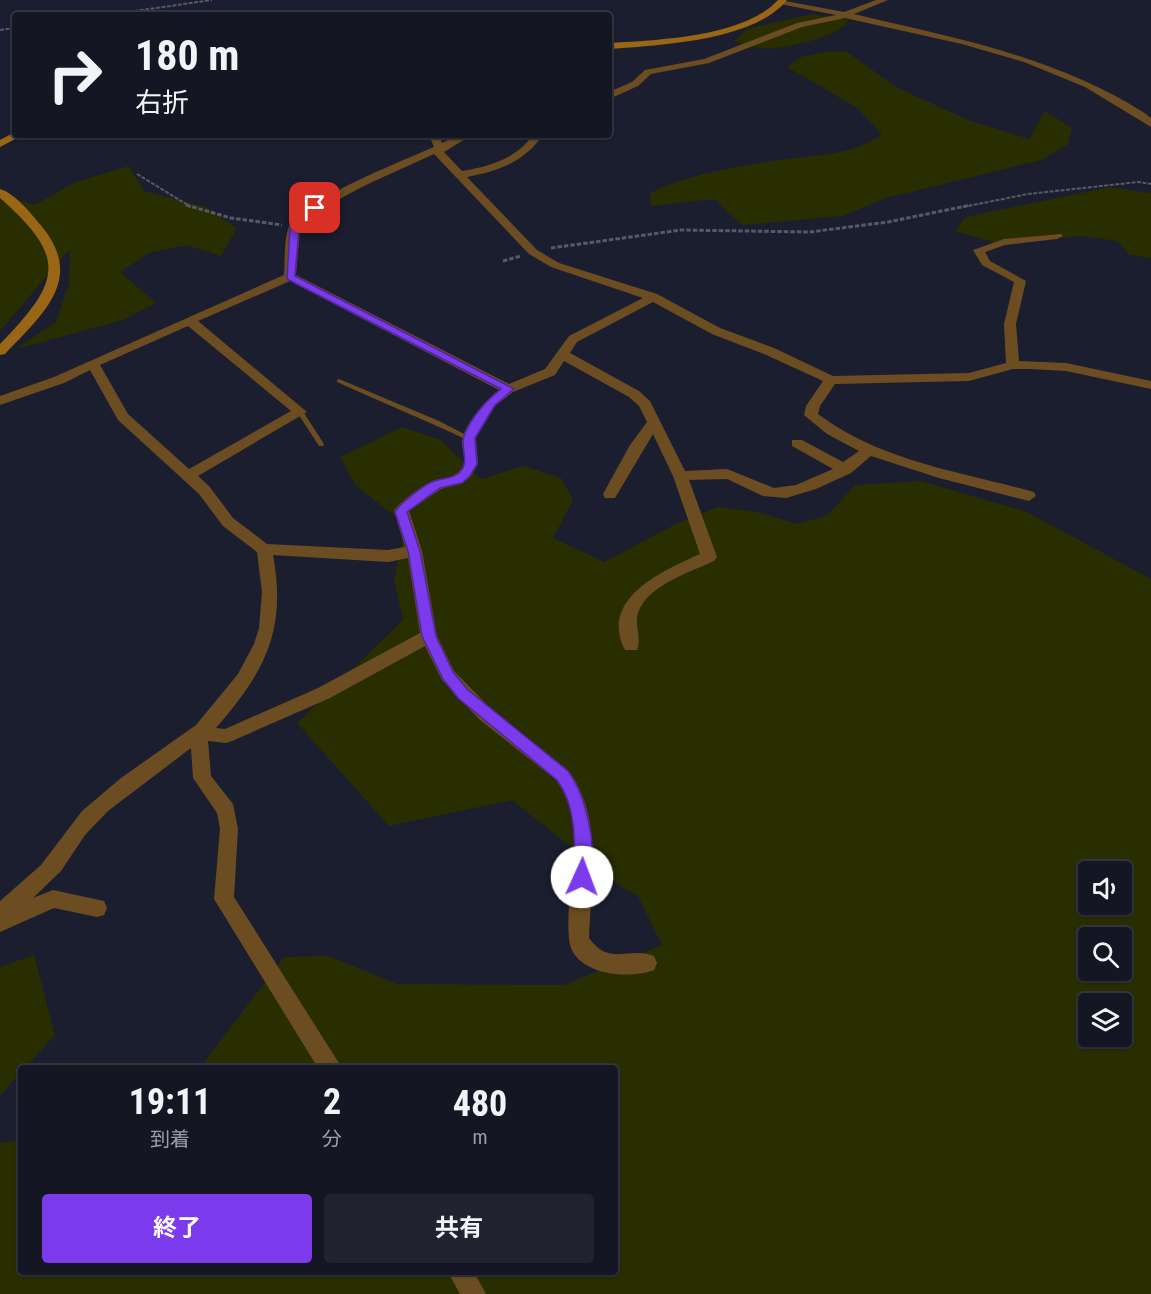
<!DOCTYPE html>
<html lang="ja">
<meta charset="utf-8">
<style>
:root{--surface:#141623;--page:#212330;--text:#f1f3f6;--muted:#9d9fa6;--line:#333541;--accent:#7c3aed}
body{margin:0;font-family:"Roboto Condensed","Noto Sans JP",sans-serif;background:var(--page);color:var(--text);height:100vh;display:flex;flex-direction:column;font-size:22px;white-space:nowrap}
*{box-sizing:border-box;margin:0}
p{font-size:20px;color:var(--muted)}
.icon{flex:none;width:33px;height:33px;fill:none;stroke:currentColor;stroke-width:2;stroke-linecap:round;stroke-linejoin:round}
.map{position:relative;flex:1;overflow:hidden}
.details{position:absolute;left:18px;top:1065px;width:600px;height:210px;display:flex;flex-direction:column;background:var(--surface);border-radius:6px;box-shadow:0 2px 4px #0004,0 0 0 2px var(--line)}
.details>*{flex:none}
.guide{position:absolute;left:12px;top:12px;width:600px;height:126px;border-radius:6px;box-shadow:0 2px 4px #0004,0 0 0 2px var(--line);background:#141623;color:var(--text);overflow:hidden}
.buttons{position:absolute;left:1078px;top:861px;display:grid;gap:12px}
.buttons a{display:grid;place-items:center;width:54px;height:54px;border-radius:6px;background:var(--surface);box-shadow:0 2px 4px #0004,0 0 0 2px var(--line);font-size:30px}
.pin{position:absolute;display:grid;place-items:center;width:51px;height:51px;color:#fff;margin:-26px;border-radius:12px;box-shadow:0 3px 9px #0006}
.me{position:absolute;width:66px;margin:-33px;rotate:2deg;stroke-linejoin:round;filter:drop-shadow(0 0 4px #0008)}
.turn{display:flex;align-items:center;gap:21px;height:126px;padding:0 24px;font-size:27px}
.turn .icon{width:78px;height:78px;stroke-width:2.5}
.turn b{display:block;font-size:42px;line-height:51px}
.eta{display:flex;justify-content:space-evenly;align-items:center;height:102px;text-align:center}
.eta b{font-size:36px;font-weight:700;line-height:42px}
.button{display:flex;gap:12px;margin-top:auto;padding:12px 24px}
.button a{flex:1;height:69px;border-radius:6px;background:var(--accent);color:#fff;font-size:24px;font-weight:700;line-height:69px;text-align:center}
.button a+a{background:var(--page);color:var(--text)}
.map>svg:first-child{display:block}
.green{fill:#282e00;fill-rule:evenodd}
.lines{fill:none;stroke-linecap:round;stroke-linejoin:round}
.path-far1{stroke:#565968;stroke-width:2;stroke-dasharray:4 1.5;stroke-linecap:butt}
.path{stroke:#565968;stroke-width:3;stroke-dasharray:4.5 2;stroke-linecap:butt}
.service{fill:#6c4d22;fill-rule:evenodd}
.minor{fill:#6c4d22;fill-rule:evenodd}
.secondary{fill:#986615;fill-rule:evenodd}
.route{fill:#7c3aed;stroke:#51269a;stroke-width:1.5}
</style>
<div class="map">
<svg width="1151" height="1294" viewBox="0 0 1151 1294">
<rect width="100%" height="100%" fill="#1b1e2f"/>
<path class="green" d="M813 14 849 20C841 36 793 46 776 48 761 50 747 46 734 41L749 28Z
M829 51 847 52 898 88 968 120 1029 139 1045 111 1072 128 1068 144 1042 160 886 198 842 216 742 225 714 199 651 206 650 193C685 176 728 168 766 162 804 155 850 158 882 134L857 108 787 67 801 57Z
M129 166 144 191 206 207 237 228 221 256 186 245 149 253 120 272 156 303 123 320 16 349 56 322 69 283 70 249 0 331V194L35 205 76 182Z
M1110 187 1151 193V258L1129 255 1118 241 1081 236 1000 244 955 231 965 217Z
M402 427 441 440 481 479 523 466 561 478 573 500 553 538 604 562 674 525 718 507 757 512 798 524 828 515 855 485 921 481 1027 512 1151 579V1294H0V1143L21 1140V1272H615V1068H200L284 957 328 956 397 984 564 985 662 945 638 896 620 886 512 800 389 826 297 723 403 620 394 579 406 525 356 486 340 457ZM1089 872H1122V904H1089ZM1089 938H1122V970H1089ZM1089 1004H1122V1036H1089Z
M34 955 55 1035 25 1068H21V1072L0 1096V967Z"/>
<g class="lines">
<path class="path-far1" d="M107 15 212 0
M0 30 15 28
M137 174 191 207
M963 207 1028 194 1138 182 1151 184"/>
<path class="path" d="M186 205 231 218 282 225
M551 248 681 230 810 232 888 222 971 205
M503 261 521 256"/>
<path class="service" d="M339 379 439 421 472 438 469 440H467C424 419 380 402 337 382V380Z
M298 410H302L324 444 323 446H319L297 412Z"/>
<path class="minor" d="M780 0 844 12 876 0H888L854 14C955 38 1054 56 1143 112L1151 118V127L1085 87 1024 62 962 44 845 18 802 27 709 63 651 74 638 86 609 99V92L632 82 645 70 704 59 797 23 836 15 780 4Z
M429 135H439L442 143 459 135H472L444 152 462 171C490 166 516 159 533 135H543C524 162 499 171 467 177L537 250 559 263 657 294 720 328 774 348 833 376 969 373 1006 363 1004 324 1014 282 982 265 973 250 1004 239 1061 234 1063 236 1057 239 1005 245 985 252 990 261 1026 281 1016 324 1019 361 1066 363 1151 381V389L1066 371 1030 369H1013L969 381 835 384 820 406 818 414C882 462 959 471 1034 492L1036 496 1029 501 939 478 871 456 851 473 816 489 786 498 763 496 727 479 689 480 717 557 714 561C691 572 647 585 638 613 634 625 642 639 637 650H625C598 598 665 570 700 554L673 476 653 434 615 498H605L603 494 630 445 647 422 639 406 629 397 564 361 555 375 513 392 495 406 476 438 478 464 471 476 463 483 441 489 409 511 422 551 437 636 454 671 491 709 568 770C604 817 591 883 589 938 610 967 628 946 654 956L657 963 654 970C628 980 572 975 569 939 564 887 590 827 556 780L479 719 442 680 425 646 330 698 232 741 226 743 208 741 211 776 233 804 238 829 234 897 342 1068H318L214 899 220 829 217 813 193 778 191 748 108 811 85 835 61 871 33 898 53 890 104 901 107 908 104 915 97 917 54 908 0 932V901L41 865 82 811 121 778 196 725 238 674 254 644 259 628 262 592 257 552 223 526 199 494 118 420 90 370 64 383 0 405V396L54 377 284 275C285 261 284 242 288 229 298 201 405 160 434 147ZM434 154 529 254 551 267 643 298 569 336 545 369 509 384 296 275 300 229C337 193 388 176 434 154ZM290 281 499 390C487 398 463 426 462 441 462 450 467 461 462 468 454 479 444 477 433 481 423 485 399 502 394 511L405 547 388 550 267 544 233 518 209 486 198 476 307 412 198 321ZM653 302 712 334 764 354 823 381 806 406 804 415 827 434 859 451 843 462 802 440H792V446L833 469 796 485 774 488 727 469 685 471 650 401 639 391 570 353 577 342ZM188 326 291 411 189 469 128 414 100 365ZM273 555 388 562 408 558 420 633 318 688 225 729 216 728C265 672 287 630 273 555Z
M448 1272H474L486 1294H460Z"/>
<path class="secondary" d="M778 0H787C754 41 659 45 609 49V43C657 40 744 37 778 0Z
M15 132V135H20L19 137 0 147V140Z
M0 189C14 193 29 211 38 222 87 277 45 312 5 354L0 355V344C61 281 68 258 0 198Z"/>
</g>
<path class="route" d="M312 206 320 208 299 228 295 276 514 389 495 405 475 438 477 464 470 476 462 483 440 488 407 512 420 551 436 636 453 672 468 690 568 771C586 795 600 854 588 882L582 884 576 882 574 877C575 845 577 807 557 780L458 698 443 679 422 636 408 551 395 512C400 503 424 485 434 481 443 478 453 479 460 472 470 461 460 448 464 436 471 418 486 401 501 389L287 279 290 228Z"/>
</svg>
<div class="buttons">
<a><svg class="icon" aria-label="sound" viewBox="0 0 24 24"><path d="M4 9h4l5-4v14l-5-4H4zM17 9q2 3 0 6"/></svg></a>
<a><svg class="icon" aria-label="search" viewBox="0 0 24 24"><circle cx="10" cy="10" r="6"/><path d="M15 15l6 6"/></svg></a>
<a><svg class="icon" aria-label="layers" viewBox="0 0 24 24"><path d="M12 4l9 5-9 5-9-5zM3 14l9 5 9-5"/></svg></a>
</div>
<div class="pin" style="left:315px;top:208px;background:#d93025"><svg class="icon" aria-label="arrive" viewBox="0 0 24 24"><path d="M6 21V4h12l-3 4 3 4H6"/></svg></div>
<svg class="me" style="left:582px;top:877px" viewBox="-20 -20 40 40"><circle r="19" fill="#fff"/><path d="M0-13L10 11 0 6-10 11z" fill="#7c3aed"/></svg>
<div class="guide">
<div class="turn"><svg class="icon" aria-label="right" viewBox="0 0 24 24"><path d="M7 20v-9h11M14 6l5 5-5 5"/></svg><div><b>180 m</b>右折</div></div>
</div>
<section class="details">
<div class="eta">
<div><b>19:11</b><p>到着</p></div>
<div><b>2</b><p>分</p></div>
<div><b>480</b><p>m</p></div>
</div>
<div class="button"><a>終了</a><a>共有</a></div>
</section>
</div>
